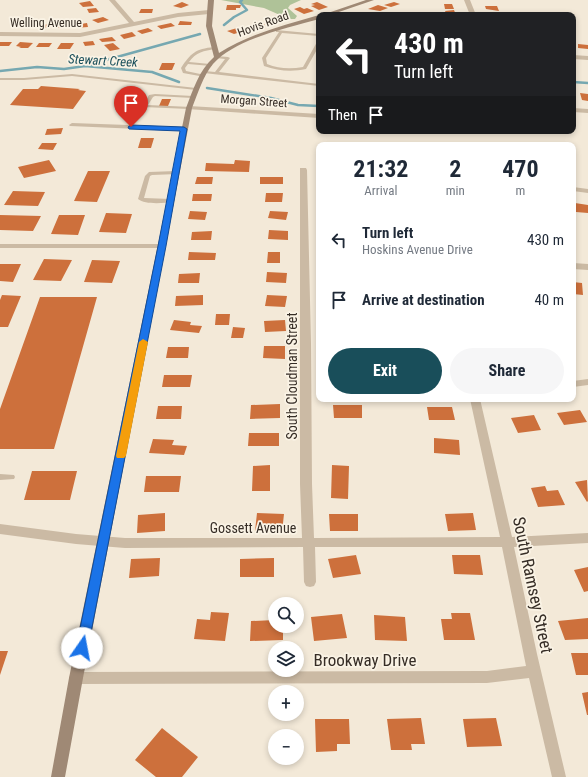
<!DOCTYPE html>
<meta charset="utf-8">
<style>
:root{--surface:#fff;--page:#f6f6f7;--text:#1f2937;--muted:#747a83;--accent:#194e5a}
body{margin:0;font-family:"Roboto Condensed",sans-serif;background:var(--page);color:var(--text);height:100vh;display:flex;flex-direction:column;font-size:15px;white-space:nowrap}
*{box-sizing:border-box;margin:0}
p{font-size:13px;color:var(--muted)}
.icon{flex:none;width:22px;height:22px;fill:none;stroke:currentColor;stroke-width:2;stroke-linecap:round;stroke-linejoin:round}
.map{position:relative;flex:1;overflow:hidden}
.details{position:absolute;left:316px;top:142px;width:260px;height:260px;display:flex;flex-direction:column;background:var(--surface);border-radius:8px;box-shadow:0 2px 6px #0003}
.details>*{flex:none}
.hud{position:absolute;left:316px;top:12px;width:260px;height:122px;border-radius:8px;box-shadow:0 2px 6px #0003;background:#202124;color:#fff;overflow:hidden}
.tools{position:absolute;left:268px;top:597px;display:grid;gap:8px}
.tools a{display:grid;place-items:center;width:36px;height:36px;border-radius:50%;background:var(--surface);box-shadow:0 2px 6px #0003;font-size:20px}
.pin{position:absolute;display:grid;place-items:center;width:34px;height:34px;color:#fff;margin:-41px -17px;border-radius:50% 50% 50% 0;rotate:-45deg;box-shadow:0 0 4px #0007}
.pin .icon{rotate:45deg}
.me{position:absolute;width:44px;margin:-22px;rotate:12deg;stroke-linejoin:round;filter:drop-shadow(0 0 3px #0008)}
.turn{display:flex;align-items:center;gap:14px;height:84px;padding:0 12px;font-size:18px}
.turn .icon{width:52px;height:52px;stroke-width:2.5}
.turn b{display:block;font-size:28px;line-height:34px}
.then{display:flex;align-items:center;height:38px;padding:0 12px;background:#0003;gap:8px;font-size:15px}
.eta{display:flex;justify-content:space-evenly;align-items:center;height:68px;text-align:center}
.eta b{font-size:24px;font-weight:700;line-height:28px}
.primary-button{display:flex;gap:8px;margin-top:auto;padding:8px 12px}
.primary-button a{flex:1;height:46px;border-radius:24px;background:var(--accent);color:#fff;font-size:16px;font-weight:700;line-height:46px;text-align:center}
.primary-button a+a{background:var(--page);color:var(--text)}
ul{padding:0;list-style:none}
li{display:flex;align-items:center;gap:12px;height:60px;padding:0 12px}
li div{flex:1}
li b{display:block;font-size:15px}
li em{font-style:normal}
.map>svg:first-child{display:block}
.green{fill:#afc298}
.lines{fill:none;stroke-linecap:round;stroke-linejoin:round}
.stream{stroke:#76a8b1;stroke-width:2.5}
.building{fill:#cd703c}
.lane{fill:#cbbaa4;fill-rule:evenodd}
.street{fill:#cbbaa4;fill-rule:evenodd}
.secondary{fill:#9f8975;fill-rule:evenodd}
.route{fill:#1a73e8;stroke:#114b97}
.slow{fill:#f59e0b}
.labels{text-anchor:middle;stroke-width:3.5;stroke-linejoin:round;paint-order:stroke}
.far-street-label{font-size:12px;fill:#362d26;stroke:#faf3e5}
.far-water-label{font-size:13px;font-style:italic;fill:#194e5a;stroke:#faf3e5}
.street-label{font-size:14px;fill:#362d26;stroke:#faf3e5}
.near-street-label{font-size:17px;fill:#362d26;stroke:#faf3e5}
</style>
<div class="map">
<svg width="588" height="777" viewBox="0 0 588 777">
<rect width="100%" height="100%" fill="#f3e9d8"/>
<path class="green" d="M221 0H301L290 5 288 8 297 16 295 19H289L264 8Z"/>
<g class="lines">
<path class="stream" d="M224 25 234 17 247 10 240 2 242 0
M88 65 200 34
M0 71 37 67 64 69 85 66 152 72 179 82
M573 82 588 83
M207 88 271 98 298 105 319 106"/>
</g>
<path class="building" d="M90 1 94 6 83 7 79 3Z
M182 2 189 5 181 8 173 6Z
M317 2 328 7 319 10 311 6 315 5 311 4Z
M394 2 400 4 391 7 384 5Z
M444 4H452L454 9H445Z
M227 5H241L240 8H236V10H226Z
M378 5 388 8 380 11 368 9Z
M485 6H497L499 11 486 9Z
M300 7 304 9 307 8 314 11 304 14 294 9Z
M96 8 99 12 89 13 87 9Z
M141 9H153L152 13H139Z
M454 10 456 15H447L445 11Z
M276 16 281 19 272 22 267 19Z
M103 17 109 20 98 23 92 20Z
M180 21 192 22 191 25H178Z
M260 22 265 25 254 28 249 25Z
M16 23H28L25 27 13 26Z
M57 23H70L68 28H55Z
M87 23 88 27 75 28 74 25Z
M171 23 175 26 161 29 157 26Z
M39 24 52 25 49 28 36 27Z
M148 28 153 31 142 34 137 31Z
M237 28 244 31 234 34 227 31Z
M132 32 136 36 124 39 120 35Z
M112 37 116 41 102 42 99 39Z
M93 41 95 45 85 46 83 42Z
M0 42H12L9 46H0Z
M20 42 33 43 28 48H19L21 47 16 46Z
M39 43H52L49 47H36Z
M61 43H74L70 49H57Z
M113 43 120 49 110 51 104 45Z
M578 44 588 45V49L578 48Z
M162 63H175L172 70H159Z
M41 86 80 89 78 90 86 91 73 109 10 105 23 89H38Z
M580 93 588 94V101L582 100Z
M162 99H171L168 106H159Z
M63 128 61 134 45 135 47 129Z
M141 138H154L151 148H138Z
M42 143H57L53 150 38 149Z
M49 160 56 171 24 178 18 167Z
M235 160 250 161 249 172 205 171 206 163 234 164Z
M88 171H110L97 202 74 201Z
M197 177H213L212 184H195Z
M260 177H283V184H260Z
M13 191 45 192 38 206 4 205Z
M266 193H283L282 202H265Z
M193 194H212L211 201H192Z
M575 203 588 205V213L576 212Z
M190 211 207 212 205 220 188 219Z
M270 211 288 212 286 220 268 218Z
M106 213 132 214 126 233 99 232Z
M0 215 41 216 33 231 0 230Z
M59 215H85L78 235 51 234Z
M269 230 288 231V240L268 239Z
M212 231 211 240H191L192 232Z
M189 252 216 253 215 260H188Z
M268 252H280V263H267Z
M44 259 72 260 61 281 33 280Z
M92 260 120 261 112 283 84 282Z
M0 264H21L13 282 0 281Z
M267 272 287 273 286 283 266 282Z
M200 273 199 283H178L179 274Z
M573 282 582 283 583 295 573 294Z
M2 295 21 296 8 327H0V300Z
M203 295V305L175 306 176 296Z
M267 295 287 296 285 307 265 306Z
M40 297H97L54 449H0V409Z
M216 314H230L229 325H215Z
M174 320 191 322 190 325 202 326 199 333 170 330Z
M285 320 286 331 265 332 264 321Z
M233 327 245 328 243 338H231Z
M264 346H285V359L263 358Z
M168 347H189L188 358H166Z
M164 375H192L190 387H162Z
M280 404V418L250 419 251 405Z
M333 405H362V418H334Z
M158 406H182L181 419H156Z
M427 407H452L455 420H429Z
M580 410 587 422 564 425 557 413Z
M534 415 541 430 518 433 511 418Z
M249 433H279V446H248Z
M434 438 459 440 460 455 434 453Z
M153 439 174 440 172 445 187 446 184 455 149 453Z
M270 465V491H252L253 466Z
M332 465 349 466 348 499 331 498Z
M32 471H77L70 500H24Z
M146 476H181L179 492H144Z
M587 480 588 501 587 502 575 482Z
M545 486 547 491 558 490 565 505 538 507 531 488Z
M165 513V531L137 533 138 515Z
M257 513 284 514 282 532 255 531Z
M473 513 476 530 448 531 445 514Z
M329 514H358V531H330Z
M356 555 361 574 333 578 328 559Z
M452 555H480L483 575 454 574Z
M160 558 159 576 129 578 131 559Z
M274 558V577H240V559Z
M588 567V591L584 592 574 570Z
M211 612 229 613 225 641 194 639 197 619 210 620Z
M451 613H470L475 640H444L441 619H452Z
M342 614 347 638 314 641 311 617Z
M374 615 405 617 407 641 375 640Z
M588 618V639L565 640 558 621Z
M275 620V626H283V640L250 641 251 621Z
M0 651H8L0 675Z
M571 653H588V675H576Z
M588 692V715H587L582 693Z
M421 718 425 744H411L412 750H391L387 719Z
M496 718 502 746 467 747 463 719Z
M315 719H349L350 744H337V751L316 752Z
M162 728 198 757 182 777H156L135 760Z"/>
<g class="lines">
<path class="lane" d="M276 30 319 34V36L282 33 266 58 267 64C279 69 291 69 303 67L317 42 319 41V46L306 69C292 72 278 71 264 66L262 58 279 32H276Z
M214 47H215V49C204 51 196 52 189 62L210 64 212 65 211 66 188 64 185 68 186 71 205 75V77L183 73 181 68C191 53 195 49 214 47Z
M216 56 228 57 230 58 219 72 319 84V86L204 73V71H205L215 72 225 59 216 58Z
M72 74 196 88 198 89 196 90 72 76 24 80H0V78H24Z
M155 94 193 96 195 97 193 98 155 96 153 97 148 105 191 107V109H189L143 107V106L149 95Z
M176 171 179 173 178 174 152 175 150 176 144 198 171 199 173 200V202C164 203 145 205 138 199L145 176 149 172Z
M0 474 14 475 15 477 14 479 0 480Z"/>
<path class="street" d="M109 0H115L134 22 178 13 209 10 212 12 209 14 178 17 80 37 0 36V32L80 33 129 23Z
M464 0H470L476 15H470Z
M573 55 588 56V60L573 59Z
M189 106 319 114V118L187 109 186 108Z
M573 108 588 109V113L573 112Z
M72 123 184 127 187 129 184 131 70 126 69 125Z
M300 168H306L307 170 311 343 312 484 314 538 500 537 470 399H480L512 537 588 533V543L514 547 537 654 566 777H552L529 678 487 683 76 684 71 683 69 678 71 673 76 672 487 671 526 666 502 547H315L316 582 314 586 310 587 306 586 304 582 303 547 125 548 76 544 0 534V524L76 534 125 538H302L300 484Z
M573 187 588 189V193L573 191Z
M0 244H162L166 246 162 248H0Z
M573 263 588 264V270L573 269Z
M588 379V385L573 387V381Z"/>
<path class="secondary" d="M208 0H214L212 26 219 53C249 34 285 25 319 15V19C287 28 235 39 213 64 203 76 198 93 192 108L83 678 65 777H51L69 678 186 108C193 90 199 70 214 57L206 26Z
M366 0H374L330 15H322Z"/>
</g>
<path class="route" d="M131 125 184 127 187 129 166 246 88 648 86 652 82 653 78 652 76 648 158 246 180 131 129 129 128 127Z"/>
<path class="slow" d="M143 339 148 342 126 456 124 458H117L116 456 139 342Z"/>
<g class="labels">
<g class="far-street-label">
<text x="46" y="27">Welling Avenue</text>
<text transform="translate(263 24) rotate(-20)" y="4">Hovis Road</text>
<text transform="translate(254 101) rotate(4)" y="4">Morgan Street</text>
</g>
<g class="far-water-label">
<text transform="translate(103 60) rotate(3)" y="5">Stewart Creek</text>
</g>
<g class="street-label">
<text transform="translate(292 376) rotate(-90)" y="5">South Cloudman Street</text>
<text x="253" y="533">Gossett Avenue</text>
</g>
<g class="near-street-label">
<text transform="translate(533 585) rotate(78)" y="6">South Ramsey Street</text>
<text x="365" y="666">Brookway Drive</text>
</g>
</g>
</svg>
<div class="tools">
<a><svg class="icon" aria-label="search" viewBox="0 0 24 24"><circle cx="10" cy="10" r="6"/><path d="M15 15l6 6"/></svg></a>
<a><svg class="icon" aria-label="layers" viewBox="0 0 24 24"><path d="M12 4l9 5-9 5-9-5zM3 14l9 5 9-5"/></svg></a>
<a>+</a>
<a>−</a>
</div>
<div class="pin" style="left:131px;top:127px;background:#d93025"><svg class="icon" aria-label="arrive" viewBox="0 0 24 24"><path d="M6 21V4h12l-3 4 3 4H6"/></svg></div>
<svg class="me" style="left:82px;top:648px" viewBox="-20 -20 40 40"><circle r="19" fill="#fff"/><path d="M0-13L10 11 0 6-10 11z" fill="#1a73e8"/></svg>
<div class="hud">
<div class="turn"><svg class="icon" aria-label="left" viewBox="0 0 24 24"><path d="M17 20v-9H6M10 6l-5 5 5 5"/></svg><div><b>430 m</b>Turn left</div></div>
<div class="then">Then<svg class="icon" aria-label="arrive" viewBox="0 0 24 24"><path d="M6 21V4h12l-3 4 3 4H6"/></svg></div>
</div>
<section class="details">
<div class="eta">
<div><b>21:32</b><p>Arrival</p></div>
<div><b>2</b><p>min</p></div>
<div><b>470</b><p>m</p></div>
</div>
<ul>
<li><svg class="icon" aria-label="left" viewBox="0 0 24 24"><path d="M17 20v-9H6M10 6l-5 5 5 5"/></svg><div><b>Turn left</b><p>Hoskins Avenue Drive</p></div><em>430 m</em></li>
<li><svg class="icon" aria-label="arrive" viewBox="0 0 24 24"><path d="M6 21V4h12l-3 4 3 4H6"/></svg><div><b>Arrive at destination</b></div><em>40 m</em></li>
</ul>
<div class="primary-button"><a>Exit</a><a>Share</a></div>
</section>
</div>
